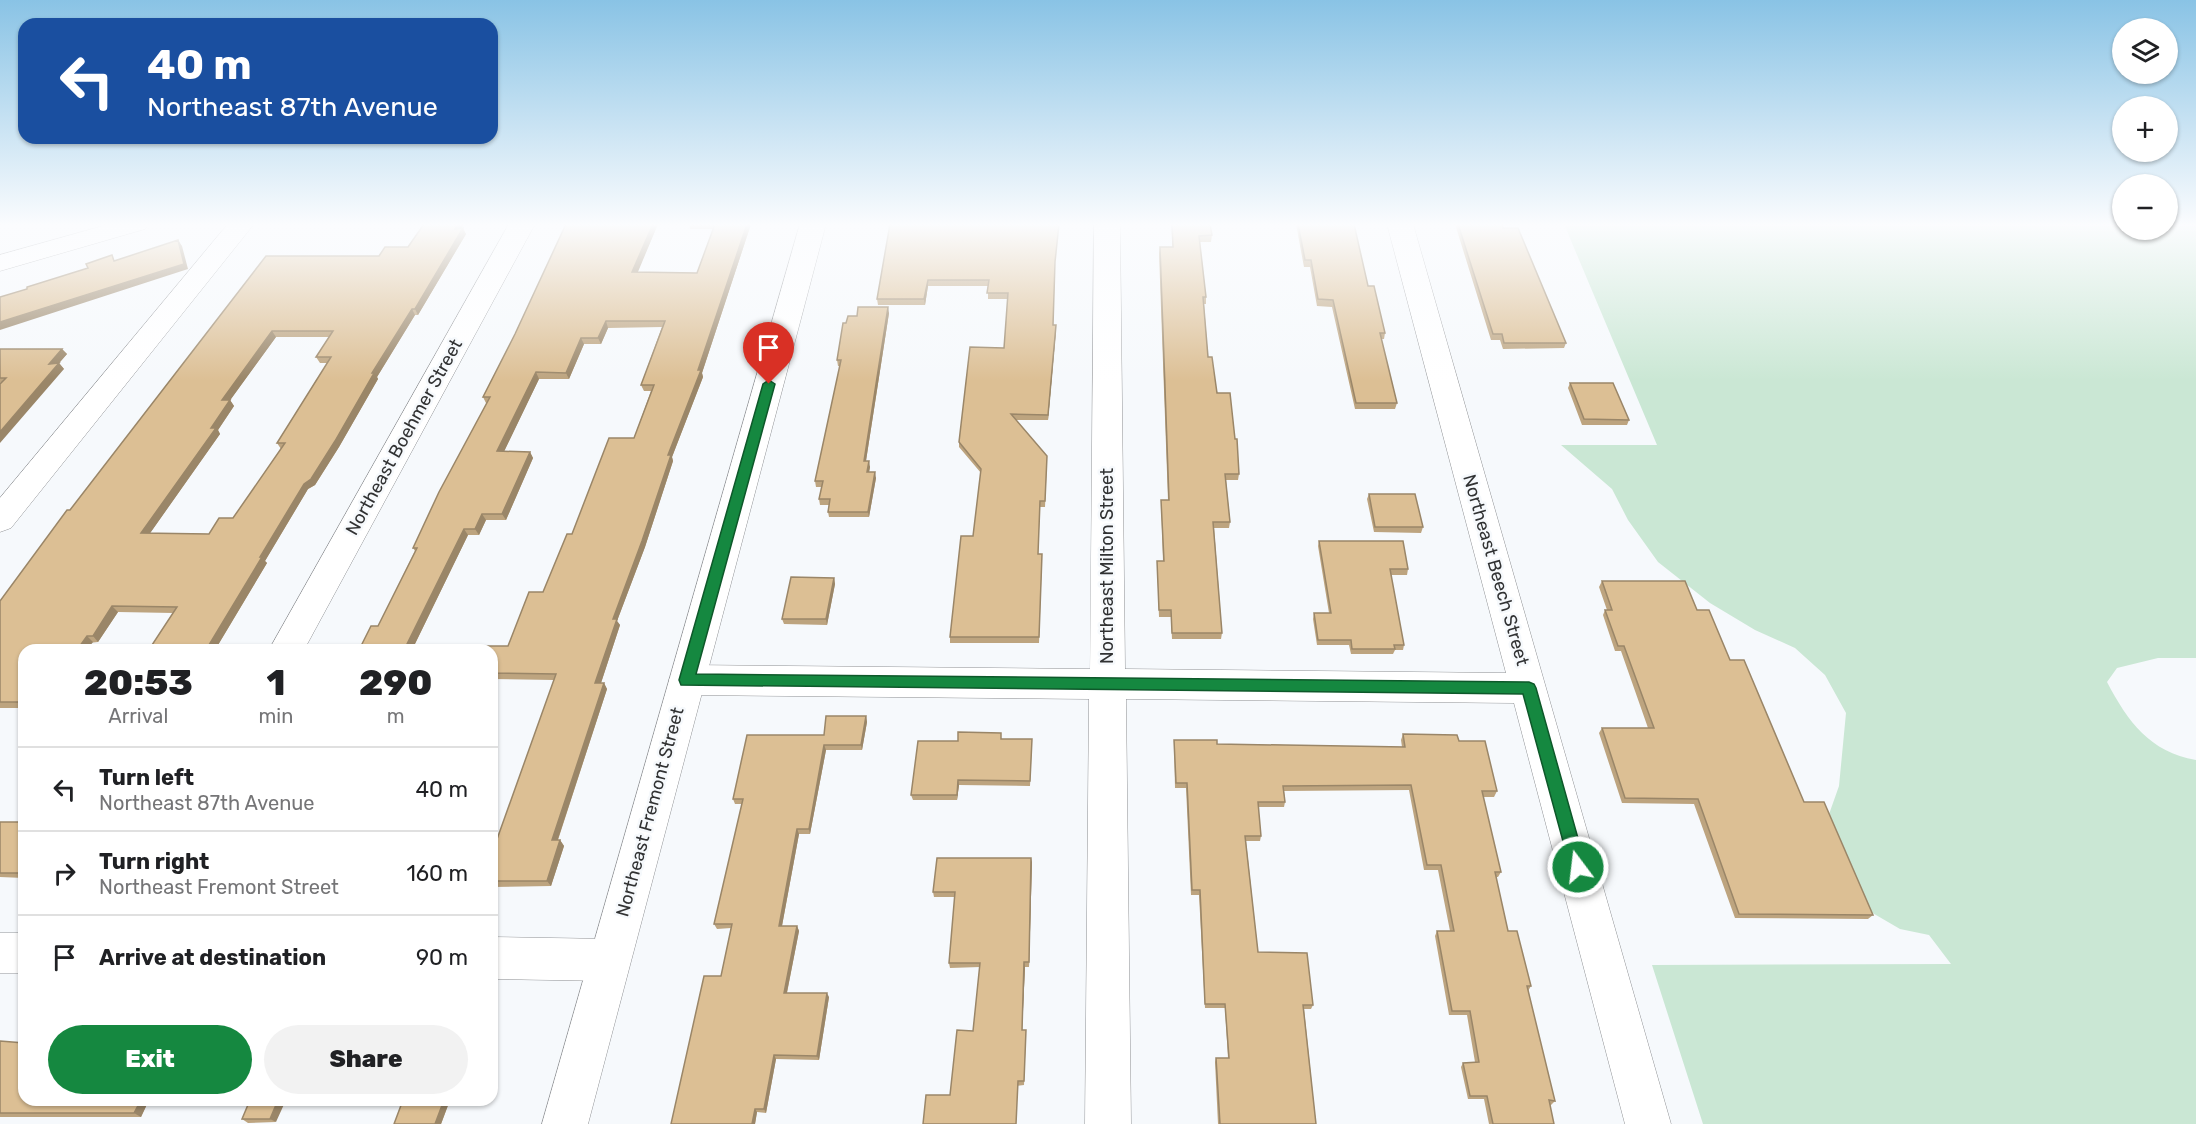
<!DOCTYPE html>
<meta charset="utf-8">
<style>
:root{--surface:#fff;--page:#f2f2f2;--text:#202124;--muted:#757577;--line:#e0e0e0;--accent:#158840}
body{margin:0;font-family:Rubik,sans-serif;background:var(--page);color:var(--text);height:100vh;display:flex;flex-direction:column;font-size:22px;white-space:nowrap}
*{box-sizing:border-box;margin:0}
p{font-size:20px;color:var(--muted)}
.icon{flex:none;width:33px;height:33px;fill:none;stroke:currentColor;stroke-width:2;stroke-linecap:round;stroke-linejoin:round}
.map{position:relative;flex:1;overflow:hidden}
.sheet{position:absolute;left:18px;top:644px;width:480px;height:462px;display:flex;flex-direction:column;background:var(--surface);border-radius:18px;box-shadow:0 2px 4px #0004}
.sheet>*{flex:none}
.top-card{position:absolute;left:18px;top:18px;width:480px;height:126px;border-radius:18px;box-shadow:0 2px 4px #0004;background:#1a4fa0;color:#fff;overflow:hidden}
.tools{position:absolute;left:2112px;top:18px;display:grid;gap:12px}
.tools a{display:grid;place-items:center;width:66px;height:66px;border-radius:50%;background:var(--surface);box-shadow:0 2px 4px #0004;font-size:30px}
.pin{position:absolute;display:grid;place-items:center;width:51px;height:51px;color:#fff;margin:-62px -26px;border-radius:50% 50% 50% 0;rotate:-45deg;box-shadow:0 0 6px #0007}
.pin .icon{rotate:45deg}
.me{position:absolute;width:66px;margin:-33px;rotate:345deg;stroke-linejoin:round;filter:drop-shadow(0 0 4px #0008)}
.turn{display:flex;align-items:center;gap:21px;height:126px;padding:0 30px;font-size:27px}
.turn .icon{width:78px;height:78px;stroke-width:2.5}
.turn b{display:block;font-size:42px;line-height:51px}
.eta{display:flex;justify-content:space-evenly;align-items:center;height:102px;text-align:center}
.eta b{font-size:36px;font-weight:800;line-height:42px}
.action{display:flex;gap:12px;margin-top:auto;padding:12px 30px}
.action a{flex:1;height:69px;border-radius:36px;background:var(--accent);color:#fff;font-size:24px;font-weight:800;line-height:69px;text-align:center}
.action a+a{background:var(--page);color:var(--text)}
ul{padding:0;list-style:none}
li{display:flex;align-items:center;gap:18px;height:84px;padding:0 30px;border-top:2px solid var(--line)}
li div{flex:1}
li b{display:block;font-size:22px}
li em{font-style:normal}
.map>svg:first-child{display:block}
.green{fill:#cae7d4}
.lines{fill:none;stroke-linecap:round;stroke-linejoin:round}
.street-casing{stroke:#919396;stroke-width:1}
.secondary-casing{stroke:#919396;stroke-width:1}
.street{fill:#fff;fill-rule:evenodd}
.secondary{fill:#fff;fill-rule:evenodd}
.wall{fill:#bda47f;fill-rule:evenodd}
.shaded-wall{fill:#9a8668}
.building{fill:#dcbf94;stroke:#9a8668;stroke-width:1.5;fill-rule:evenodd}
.route{fill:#158840;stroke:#0e582a;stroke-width:1.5}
.labels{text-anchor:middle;stroke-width:5;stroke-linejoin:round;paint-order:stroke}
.street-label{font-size:18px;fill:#313233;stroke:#f6f9fc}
</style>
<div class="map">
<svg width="2196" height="1124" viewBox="0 0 2196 1124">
<rect width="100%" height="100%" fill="#f6f9fc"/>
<path class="green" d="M1564 224H2122V230H2168V224H2196V658H2158L2117 668 2107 682C2128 722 2150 752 2196 760V1124H1703L1652 965 1951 964 1929 935 1900 929 1852 901 1822 834 1839 786 1846 713 1825 675 1795 648 1755 630 1710 603 1658 562 1628 520 1612 489 1561 445H1657Z"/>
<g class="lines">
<g class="street-casing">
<path id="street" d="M110 224H149L145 229 0 271V255Z
M228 224H254L11 528 0 532V498Z
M509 224H535L304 650H269Z
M1094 224H1120L1125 669 1506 673 1387 224H1413L1671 1124H1625L1514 703 1126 699 1131 1124H1085L1089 699 687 695 674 690 669 680 674 670 687 665 1090 669Z
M0 933H24V973H0Z
M492 937 609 939 624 945 630 960 624 975 609 981 492 979Z"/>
</g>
<g class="secondary-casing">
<path id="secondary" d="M800 224H826L588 1124H542Z"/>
</g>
<use href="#street" class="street"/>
<use href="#secondary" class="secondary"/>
</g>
<path class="wall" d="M464 224 461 228 466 234 418 315H415L377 377 378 379 339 447 315 485 308 489 265 561 267 563 215 650H151L150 648 173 613 118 612 98 642 24 650V708H0V601L266 256H379L408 247ZM276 337H329L316 357 320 363H327L277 443 281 449 233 518 209 534 150 533 220 434 218 430 234 406 230 400Z
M658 224 637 272 697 273 713 229H690L689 224H751L702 373 703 377 672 457 673 461 645 547 617 621 620 625 601 683H604L607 689 558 840H560L564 846 551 886 492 887V842H496L554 680 492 679V650L508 646 543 592 572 534 634 438 651 391H644L641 385 662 327 608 328 601 344H584L569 379H539L504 451 530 452 533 458 506 520H486L479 535H468L412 650H359L378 626 415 551 413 548 487 403H486L483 397Z
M890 224 1055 268 1053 325 1056 330 1048 420H1016L1047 461 1045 507H1040L1038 554H1042V560L1039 643H950V637L973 536 981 473 959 447V442L1004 348 1008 299H988V286H928L925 305H878L877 299Z
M1171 224H1210L1212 235 1211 242H1200L1206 297V304H1204L1208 357 1239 474 1238 480H1226L1230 522 1229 528H1214L1222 633 1221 639H1172L1171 617H1159L1157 561H1163L1161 500H1168L1159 253 1160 247H1173Z
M1296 224H1354L1368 286 1385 333 1384 339H1381L1397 403 1395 409H1355L1332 307 1317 306 1310 267H1304Z
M1455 224H1502L1566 343 1564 348 1503 349 1500 340H1491Z
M889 313 866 461 870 467 869 472 876 478 869 517H829L828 512 829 505H820L819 499 822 487H816L815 481 840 366H838L837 360 846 323 857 316Z
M0 349H62L67 354 59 363 64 369 0 383Z
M1570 383 1629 420 1627 425H1582L1568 388Z
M1369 494 1423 527 1421 533 1374 532 1367 499Z
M1319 541 1408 569 1407 575H1391L1404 645 1403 650H1395L1393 654H1351L1349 645H1317L1313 619 1314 613H1329L1318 546Z
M834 578 835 584 827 625 784 624 782 619Z
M1602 581 1697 610 1730 660 1804 802 1873 915 1868 919 1735 918 1694 804 1622 803 1599 733 1602 728H1648L1621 651H1615L1603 615 1605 610H1607L1599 587Z
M866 716 867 722 862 750H826L810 834H799L782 926H797L799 931 787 993 829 997 819 1060 776 1059 766 1113 757 1112 755 1124H671L721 976 731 928 717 929 714 924 742 804H735L733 799 824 735Z
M1403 734 1459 741 1497 791 1494 797H1483L1501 872 1498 877H1496L1508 931 1531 986 1528 991 1555 1101 1551 1105H1550L1554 1124H1489L1484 1099H1468L1461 1067 1463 1063 1475 1062 1467 1015H1449L1435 936 1437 931H1450L1438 870H1424L1409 790 1284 791 1285 802 1284 807H1258L1261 836 1260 841H1246L1258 952 1313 1005 1311 1009H1304L1316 1124H1218L1215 1062 1216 1058H1228L1225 1008H1205L1199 895H1191L1186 788H1175L1174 740 1217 744 1402 747 1401 740Z
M1002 739 1032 744 1030 786 959 785 957 800H913L911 795 958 741Z
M0 822H24V878L0 877Z
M1032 862 1029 967H1025L1022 1030H1026V1034L1024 1085 950 1095 973 1031 980 967 950 968 949 963 955 897H934L933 892Z
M0 1041 149 1100 141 1117H0Z
M250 1100 276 1122 248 1123 242 1119Z
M340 1100H450L441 1124H394L402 1102H343Z"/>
<path class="shaded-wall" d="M458 224H464L458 234 455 229Z
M653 224H658L635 279 632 272Z
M747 224H751L702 373 703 377 672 457 673 461 645 547 617 621 620 625 599 689 595 683 613 619 668 455 698 370Z
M463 228 466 234 418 315 415 309Z
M178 240 182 246 188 269 0 330V322Z
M928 280V286L925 305 924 299Z
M888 307 889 313 865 467 864 461Z
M412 309 415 315 377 377 378 379 339 447 315 485 308 489 265 561 267 563 215 650H206L260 557 304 484Z
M606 321 608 328 601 344 598 338Z
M1056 325V330L1048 420V415Z
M272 331 276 337 226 406 222 400Z
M581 338 584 344 569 379 566 373Z
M62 349 67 354 54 369 49 364Z
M59 363 64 369 0 443V432Z
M536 372 539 379 501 458 497 451Z
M230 400 234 406 218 430 220 434 146 539 141 533Z
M530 452 533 458 506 520 502 514Z
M869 461 870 467 868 478 867 472Z
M875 472 876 478 869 517 868 512Z
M482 514 486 520 479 535 475 529Z
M464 529 468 535 412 650H404Z
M834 578 835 584 827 625 826 619Z
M112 606 118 612 98 642 93 636Z
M87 636 93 642 87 650H77Z
M604 683 607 689 556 845 552 840Z
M866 716 867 722 862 750 861 745Z
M824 745 826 750 810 834 809 829Z
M958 780 959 785 957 800V795Z
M797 829 799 834 781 931 779 926Z
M560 840 564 846 551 886 547 881Z
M1031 858 1032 862 1029 967V962Z
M797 926 799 931 786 997 784 993Z
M1024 962 1025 967 1022 1034V1030Z
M827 993 829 997 819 1060 817 1056Z
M774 1055 776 1059 766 1113 764 1109Z
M141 1100H149L141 1117 134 1113Z
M278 1100H286L276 1122 270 1119Z
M444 1100H450L441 1124H435Z
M755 1109 757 1112 755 1124H752Z"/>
<path class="building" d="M424 224H458L455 229 463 228 415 309H412L372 373H374L335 441 311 479 304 484 260 557H262L206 650H163L164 648H150L177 607 112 606 93 636H87L77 650H24V702H0V601L67 510H70L266 256H379L385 247H408ZM272 331H333L316 357H331L277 443H285L233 518H219L209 534 141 533 216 428H211L230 400H222Z
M566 224H653L632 272 697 273 715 224H747L698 370H701L668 455H671L642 541 613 619H617L595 683H604L552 840H560L547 881H492V842H496L556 674 492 673V650H479L480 646H508L529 592H543L567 534H572L609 438H634L654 385H641L665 321H606L598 338H581L566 373 536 372 497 451 530 452 502 514H482L475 529H464L404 650H359L371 626H378L417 548H413L439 492 490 397H483L515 334Z
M890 224H1059L1055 262 1053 325H1056L1048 415 1011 414 1047 456 1045 501H1040L1038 554H1042L1039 637H950L961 536H973L981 469 959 442 970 347 1004 348 1008 293H987L989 280H928L924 299H877Z
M1172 224H1210L1212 235 1199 236 1206 297H1203L1208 357H1212L1217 393H1230L1235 439H1237L1239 474H1225L1230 522H1213L1222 633H1172L1171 610H1159L1157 561H1164L1161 500H1169L1160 247H1173Z
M1298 224H1354L1368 286H1374L1385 333H1380L1397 403H1356L1333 300 1318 299 1311 260H1305Z
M1458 224H1502L1503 228H1518L1566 343H1504L1502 334H1493Z
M178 240 184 264 0 322V297L27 289V287L88 268 86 264 112 255 114 261Z
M858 307H888L864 461H869L867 472H875L868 512H828L830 499H819L823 481H815L841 360H837L843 323H846L848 316H857Z
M0 349H62L49 364 59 363 0 432V384L6 378H0Z
M1570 383H1613L1629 420 1584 419Z
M1369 494H1415L1423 527H1375Z
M1319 541H1403L1408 569H1390L1404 645H1394L1395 649H1352L1351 640H1318L1314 613H1331Z
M791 577 834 578 826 619H782Z
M1602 581H1685L1697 610H1709L1730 660H1744L1804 802H1824L1873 915 1739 914 1698 799 1625 798 1602 728H1654L1624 646H1618L1605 610H1612Z
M826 716H866L861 745H824L809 829H797L779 926H797L784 993H827L817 1056 774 1055 764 1109H755L752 1124H671L704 976H721L732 924H714L743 799H733L747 735H824Z
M958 732 1001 733V739H1032L1030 781 958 780 957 795H911L918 741H958Z
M1403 734 1457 735 1459 741H1485L1497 791H1482L1501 872H1495L1508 931H1517L1531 986H1527L1555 1101 1549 1100 1554 1124H1493L1487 1096H1470L1463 1063 1479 1062 1470 1011H1452L1437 931H1454L1441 865H1427L1411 785 1283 786 1285 802H1258L1261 836H1245L1258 952 1307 953 1313 1005H1303L1316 1124H1220L1216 1058H1229L1225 1004H1205L1200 890H1192L1187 783H1176L1174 740H1217V744L1405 747Z
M0 822H24V873H0Z
M937 858H1031L1029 962H1024L1022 1030H1026L1024 1081H1018L1016 1124H923L926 1095H950L957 1030 973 1031 980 963H949L955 892H933Z
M0 1041 24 1043V1100H141L134 1113H0Z
M250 1100H278L270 1119H242Z
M403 1100H444L435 1124H394Z"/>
<linearGradient id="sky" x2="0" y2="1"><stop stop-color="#89c3e5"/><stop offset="0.59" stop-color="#fbfcfe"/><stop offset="1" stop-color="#fbfcfe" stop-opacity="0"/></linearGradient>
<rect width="2196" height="381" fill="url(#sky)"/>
<path class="route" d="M769 380 775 384 696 674 1529 682 1534 684 1536 688 1586 867 1584 872 1578 874 1572 872 1570 867 1523 694 681 685 679 680 763 384Z"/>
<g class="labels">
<g class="street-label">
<text transform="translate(404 437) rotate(-61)" y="6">Northeast Boehmer Street</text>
<text transform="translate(1107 566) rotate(-90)" y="6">Northeast Milton Street</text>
<text transform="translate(1496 570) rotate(74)" y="6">Northeast Beech Street</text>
<text transform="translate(650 812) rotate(-75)" y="6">Northeast Fremont Street</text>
</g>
</g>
</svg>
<div class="tools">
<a><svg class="icon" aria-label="layers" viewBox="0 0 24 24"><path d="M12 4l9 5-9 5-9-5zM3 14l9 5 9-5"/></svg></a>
<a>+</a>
<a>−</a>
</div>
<div class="pin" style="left:769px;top:384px;background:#d93025"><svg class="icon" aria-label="arrive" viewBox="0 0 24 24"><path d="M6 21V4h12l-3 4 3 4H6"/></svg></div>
<svg class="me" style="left:1578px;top:867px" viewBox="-20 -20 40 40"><circle r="17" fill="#158840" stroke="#fff" stroke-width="3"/><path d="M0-11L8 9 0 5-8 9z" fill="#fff"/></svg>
<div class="top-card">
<div class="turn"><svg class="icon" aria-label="left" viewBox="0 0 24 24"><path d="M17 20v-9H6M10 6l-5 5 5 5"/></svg><div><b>40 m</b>Northeast 87th Avenue</div></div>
</div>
<section class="sheet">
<div class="eta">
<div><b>20:53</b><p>Arrival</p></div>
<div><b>1</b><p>min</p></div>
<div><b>290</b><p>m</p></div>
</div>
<ul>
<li><svg class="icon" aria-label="left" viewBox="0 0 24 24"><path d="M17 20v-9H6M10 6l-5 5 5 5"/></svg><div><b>Turn left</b><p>Northeast 87th Avenue</p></div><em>40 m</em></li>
<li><svg class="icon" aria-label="right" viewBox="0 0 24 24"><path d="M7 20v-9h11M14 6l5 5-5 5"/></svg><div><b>Turn right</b><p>Northeast Fremont Street</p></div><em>160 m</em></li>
<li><svg class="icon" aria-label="arrive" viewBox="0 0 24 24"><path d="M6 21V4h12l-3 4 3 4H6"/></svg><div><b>Arrive at destination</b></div><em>90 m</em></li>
</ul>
<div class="action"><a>Exit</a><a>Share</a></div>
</section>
</div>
